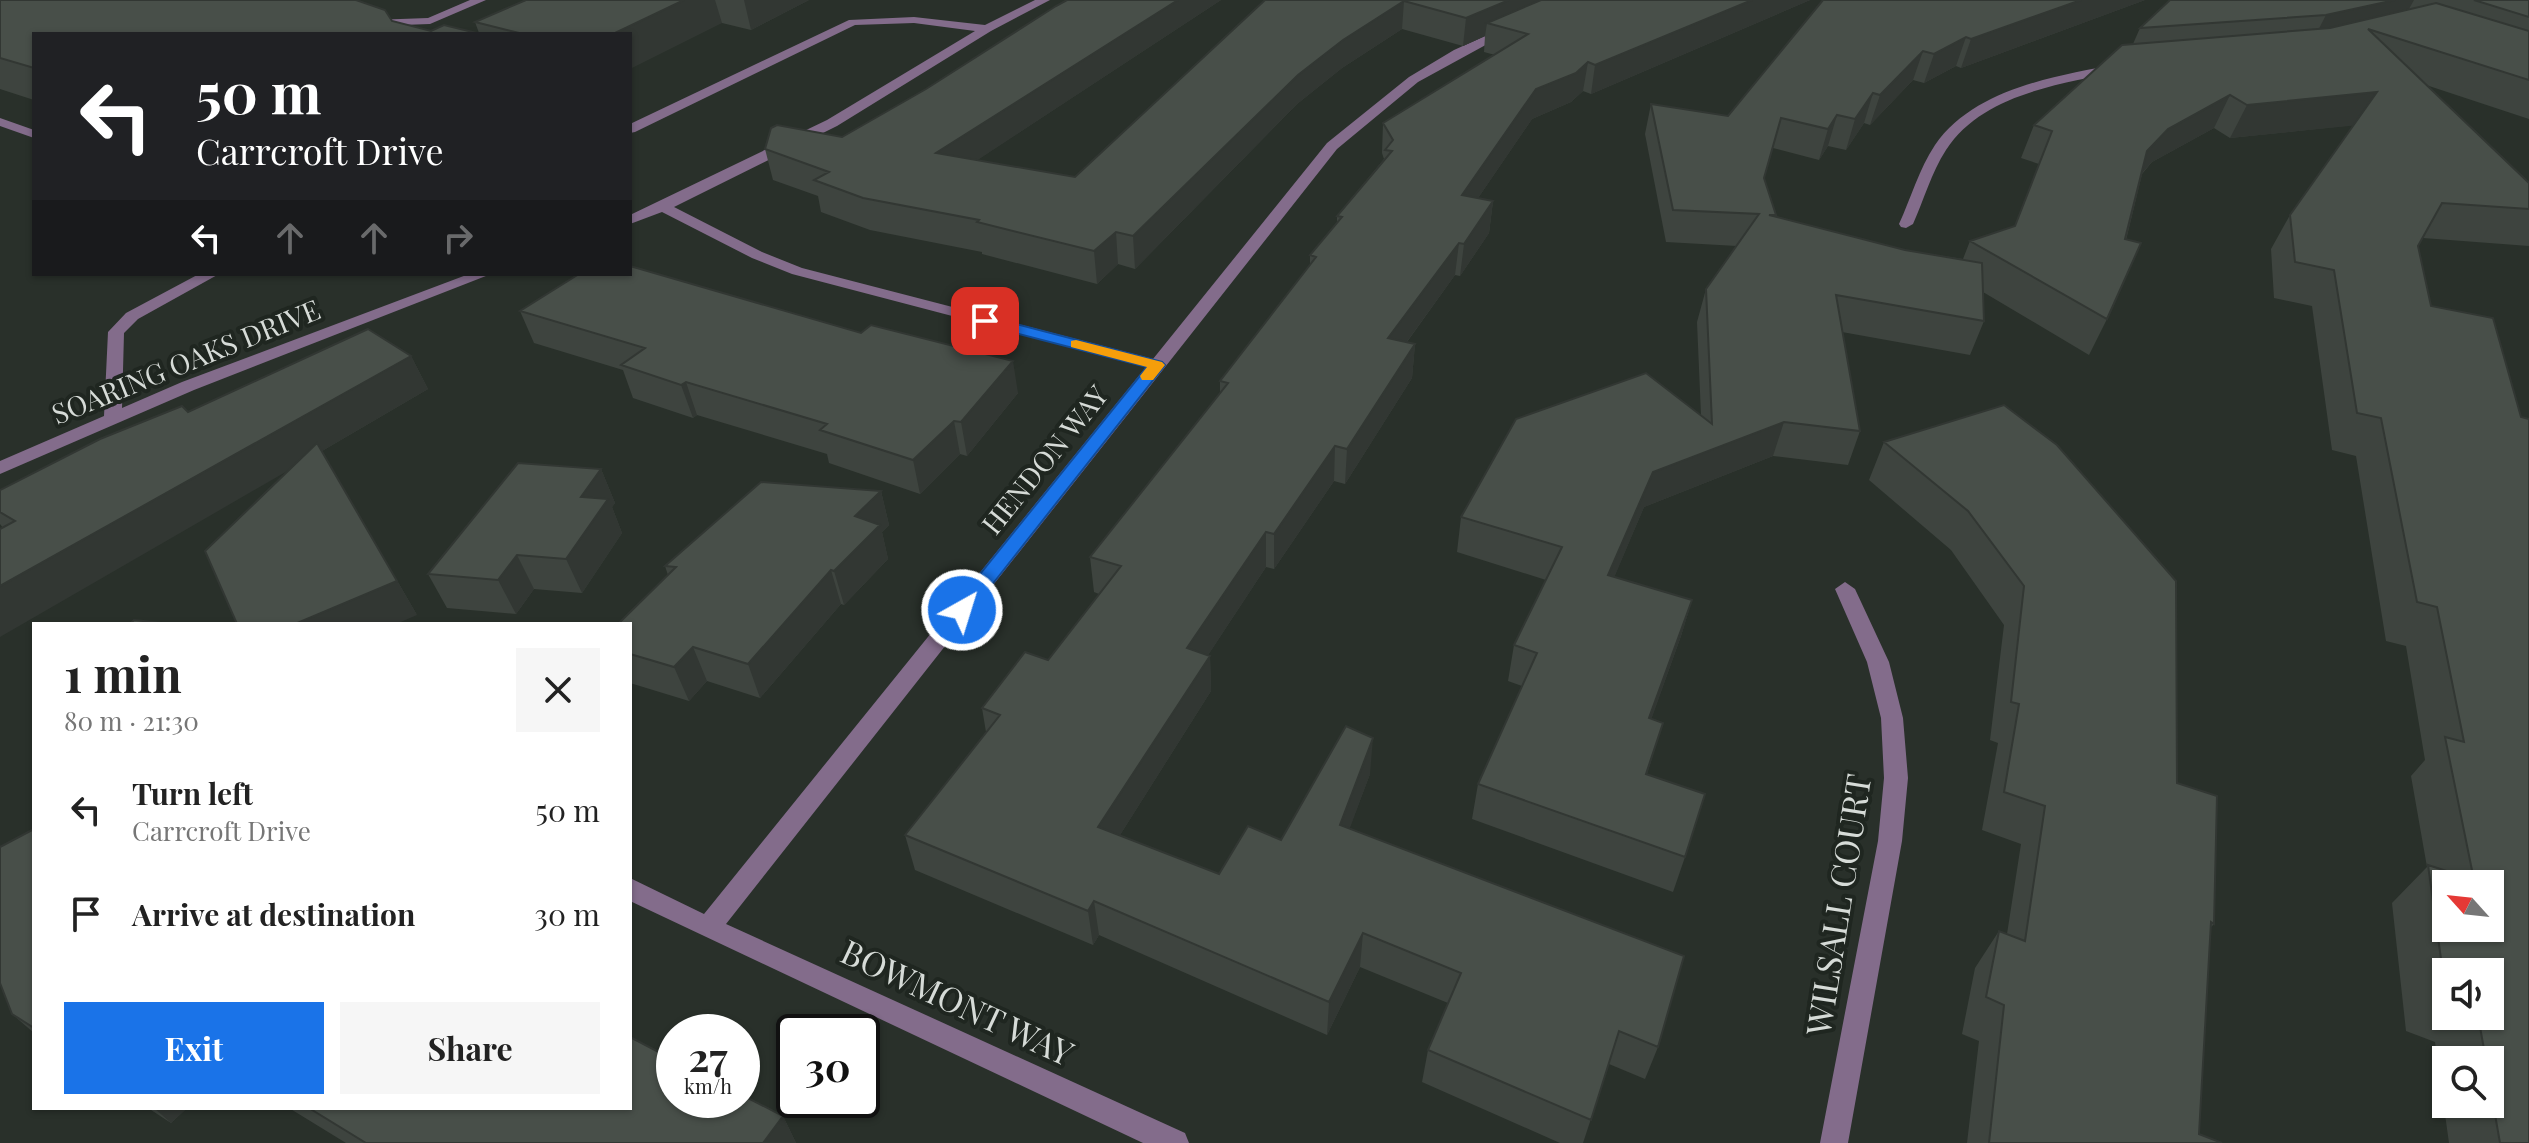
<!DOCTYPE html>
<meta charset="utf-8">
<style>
:root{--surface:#fff;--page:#f6f6f6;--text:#222;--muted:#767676;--accent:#1a73e8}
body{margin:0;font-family:"Playfair Display",serif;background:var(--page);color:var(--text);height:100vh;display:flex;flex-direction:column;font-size:30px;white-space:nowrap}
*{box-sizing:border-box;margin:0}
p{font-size:26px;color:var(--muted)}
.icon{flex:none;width:44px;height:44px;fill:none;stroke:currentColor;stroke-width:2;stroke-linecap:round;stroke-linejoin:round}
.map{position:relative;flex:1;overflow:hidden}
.side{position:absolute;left:32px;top:622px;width:600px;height:488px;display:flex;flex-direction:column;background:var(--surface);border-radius:0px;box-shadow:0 2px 6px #0004}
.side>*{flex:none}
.top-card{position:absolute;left:32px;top:32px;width:600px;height:244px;border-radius:0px;box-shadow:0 2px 6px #0004;background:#202124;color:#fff;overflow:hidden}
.needle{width:52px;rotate:297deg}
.fabs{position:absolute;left:2432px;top:870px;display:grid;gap:16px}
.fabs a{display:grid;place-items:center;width:72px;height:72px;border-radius:0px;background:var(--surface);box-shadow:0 2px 6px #0004;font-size:40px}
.speed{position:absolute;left:656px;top:1014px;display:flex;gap:16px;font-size:40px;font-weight:700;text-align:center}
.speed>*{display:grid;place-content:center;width:104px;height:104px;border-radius:50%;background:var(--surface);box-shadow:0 2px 6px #0004;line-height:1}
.speed small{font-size:20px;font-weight:400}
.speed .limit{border:4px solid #111;border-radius:12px;background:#fff;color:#111}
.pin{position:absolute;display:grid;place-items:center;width:68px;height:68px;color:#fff;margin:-34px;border-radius:16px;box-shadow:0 4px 12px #0006}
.me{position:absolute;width:88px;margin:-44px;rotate:39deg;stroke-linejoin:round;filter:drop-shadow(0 0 6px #0008)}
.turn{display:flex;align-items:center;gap:28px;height:168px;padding:0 32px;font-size:36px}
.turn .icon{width:104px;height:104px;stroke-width:2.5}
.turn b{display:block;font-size:56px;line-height:68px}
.lanes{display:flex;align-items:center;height:76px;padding:0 32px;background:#0003;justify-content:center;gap:40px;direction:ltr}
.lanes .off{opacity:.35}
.round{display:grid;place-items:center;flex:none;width:84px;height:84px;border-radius:0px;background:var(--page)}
.overview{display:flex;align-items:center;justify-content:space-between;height:136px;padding:0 32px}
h1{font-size:48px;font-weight:700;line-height:60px}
.cta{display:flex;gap:16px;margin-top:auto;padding:16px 32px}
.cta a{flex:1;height:92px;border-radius:0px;background:var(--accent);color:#fff;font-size:32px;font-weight:700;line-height:92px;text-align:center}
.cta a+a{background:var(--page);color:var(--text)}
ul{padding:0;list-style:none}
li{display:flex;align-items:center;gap:24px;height:104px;padding:0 32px}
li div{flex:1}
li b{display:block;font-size:30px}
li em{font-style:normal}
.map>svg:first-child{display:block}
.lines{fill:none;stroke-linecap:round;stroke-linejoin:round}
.minor{fill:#836c8b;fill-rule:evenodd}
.wall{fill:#3e443f;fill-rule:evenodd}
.shaded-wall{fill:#323733}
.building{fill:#484f49;stroke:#323733;stroke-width:2;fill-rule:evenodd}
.route{fill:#1a73e8;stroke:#114b97;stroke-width:2}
.slow{fill:#f59e0b}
.labels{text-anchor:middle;stroke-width:8;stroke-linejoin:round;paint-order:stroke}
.street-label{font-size:28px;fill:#d6dbd7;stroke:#1f2620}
.near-street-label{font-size:34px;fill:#d6dbd7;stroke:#1f2620}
</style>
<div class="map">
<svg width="2529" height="1143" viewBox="0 0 2529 1143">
<rect width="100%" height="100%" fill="#29302a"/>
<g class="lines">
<path class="minor" d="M470 0H486L430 24 373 26 367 23 373 20 428 18Z
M1035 0H1050L991 31 837 126 674 207 762 252 802 268 1153 359 1327 143 1409 77 1454 50 1503 28 1513 30 1418 82 1337 149 726 924 1185 1133 1189 1143H1143L630 901V878L704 914 1146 367 792 274 752 258 662 212 630 224V215L827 120 975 31 914 23 855 25 635 132 630 133V124L849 20 914 17 985 25Z
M2118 64 2124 68 2122 71C2062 84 1983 93 1946 150 1931 173 1924 200 1913 224L1906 228 1901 227 1899 224C1911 198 1919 169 1935 145 1974 89 2055 76 2118 64Z
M0 118 34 130V138L0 126Z
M199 274H219L138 319 124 333 122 408 182 382 469 274H491L194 390 0 474V461L104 416 108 332 126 313Z
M1845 582 1855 589 1889 662 1903 718 1908 778 1902 841 1848 1143H1820L1878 841 1884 778 1881 718 1867 662 1835 589Z"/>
</g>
<path class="wall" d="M0 0 392 21 431 31 479 33 475 22 526 0H809L751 30 722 23 630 34H34V100L0 89Z
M1067 0H1221L977 160 1075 177 1265 0H1810L1591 94 1583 91 1571 102 1532 119 1478 198 1493 201 1489 233 1460 276 1455 275 1407 342 1415 344 1412 378 1345 484 1334 481 1274 569 1266 567 1208 655 1210 656 1211 691 1120 835 1219 874 1281 840 1370 774 1349 829 1658 1047 1645 1079 1609 1064 1583 1143H1560L1422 1082 1428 1050 1448 1003 1360 967 1327 1035 1099 935 1093 945 915 870 905 835 986 732 982 708 1048 660 1099 594 1094 592 1090 557 1220 393V381L1310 265V255L1337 224V216L1384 159 1382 153 1383 123 1495 55 1484 52 1485 36 1463 46 1402 29 1342 68 1297 104 1135 269 1118 264 1097 284 982 254V252L870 230 821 212 818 196 773 180 765 149 842 137 926 89Z
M1823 0H2145L1961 68 1956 66 1924 83 1913 80 1870 125 1864 123 1846 150 1828 146 1819 160 1773 148 1764 179 1775 216 1905 250 1963 259 1970 241 2015 226 2039 164 2021 158 2034 125 2133 44 2140 28 2170 0H2529V119L2426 85 2529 183V246L2423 238 2418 246 2529 1143H2449L2435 1042 2406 1031 2392 903 2427 867 2411 776 2425 760 2406 646 2386 641 2356 456 2332 450 2312 306 2274 298 2271 249 2290 215 2354 125 2230 138 2214 128 2152 162 2142 174 2107 319 2089 355 1983 292 1984 321 1970 355 1842 332 1860 431 1848 465 1773 456 1644 507 1614 577 1692 600 1681 636 1651 719 1663 723 1647 774 1685 857 1673 892 1472 819 1478 784 1522 686 1508 681 1514 645 1546 580 1457 552 1461 517 1701 415 1697 322 1706 289 1737 246 1666 242 1645 134 1651 104 1728 116ZM2446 972 2490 1016H2446ZM2446 1060H2490V1104H2446Z
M520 311 1018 393 967 456 960 454 920 494 829 463 827 454 697 415 693 418 633 398 623 370 534 343Z
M411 356 428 389 322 451 417 615 291 469 3 528 0 524V490L188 412Z
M2004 405 2177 783 2214 924 2210 928 2199 1134 2222 1143H1967L1979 1041 1962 1034 1975 968 1999 931 2007 934 2021 844 1982 830 1998 743 1990 740 2004 625 1951 550 1869 480 1884 442Z
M601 469 615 503 612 507 622 533 582 593 534 589 516 614 447 608 428 574Z
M881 491 889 525 882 532 888 559 844 605 841 604 760 698 707 681 689 701 630 683V624L668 575 665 566Z
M34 829V1033L12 1014Z
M148 1108H187L171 1123Z
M289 1108H630L783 1116 796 1143H346Z"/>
<path class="shaded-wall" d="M684 0H715L722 23 630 69V34H613Z
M744 0H809L751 30Z
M1178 0H1221L941 184 936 153Z
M1509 0H1568L1487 23 1485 36 1463 46 1466 18Z
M1752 0H1810L1591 94 1595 65Z
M2081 0H2145L1961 68 1971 39Z
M2395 0H2414L2400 25 2368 29 2310 46 2326 15Z
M1404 1 1402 29 1342 68 1297 104 1135 269 1133 236 1298 75 1343 40Z
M1966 37 1956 66 1924 83 1934 54Z
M1923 51 1913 80 1870 125 1880 95Z
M1588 62 1583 91 1571 102 1532 119 1459 226 1462 195 1536 89Z
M2377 92 2359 125 2230 138 2247 105Z
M1873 93 1864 123 1846 150 1855 119Z
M2230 95 2214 128 2152 162 2132 184 2147 151 2168 129Z
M1837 115 1828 146 1819 160 1828 129Z
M1493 201 1489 233 1460 276 1464 244Z
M1116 232 1118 264 1097 284 1094 251Z
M1459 243 1455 275 1385 372 1388 338Z
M1415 344 1412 378 1345 484 1347 449Z
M411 356 428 389 322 451 417 615 396 624H295L322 451 0 637V586Z
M1013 361 1018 393 967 456 961 422Z
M686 382 697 415 693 418 681 385Z
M954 421 960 454 920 494 913 460Z
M1784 422 1773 456 1644 507 1600 611 1608 575 1653 472Z
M1335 446 1334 481 1274 569V534Z
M601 469 615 503 612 507 622 533 582 593 566 559 581 497Z
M881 491 889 525 882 532 888 559 844 605 834 571 855 516Z
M1266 532V567L1189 684 1187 648Z
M517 555 534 589 516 614 498 580Z
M831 570 841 604 760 698 748 664Z
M1692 600 1681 636 1639 754 1649 718Z
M693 647 707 681 689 701 674 667Z
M1210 656 1211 691 1103 862 1098 827Z
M1373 738 1370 774 1338 860 1340 825Z
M1094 901 1099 935 1093 945 1088 911Z
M1363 933 1360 967 1327 1035 1329 1002Z
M154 1108H187L171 1123Z
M783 1116 796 1143H763Z"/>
<path class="building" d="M0 0H356L385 10 392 21 431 31 444 25 481 34H34V68L0 58Z
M526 0H684L613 34H523L475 22Z
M1067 0H1178L936 153 1075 177 1265 0H1509L1466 18 1404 1 1343 40 1298 75 1133 236 1116 232 1094 251 977 222 979 220 863 198 814 180 829 172 765 149 771 128 777 125 842 137 926 89 1056 6Z
M1541 0H1752L1595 65 1588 62 1576 73 1536 89 1462 195 1493 201 1464 244 1459 243 1388 338 1415 344 1347 449 1335 446 1274 534 1266 532 1187 648 1210 656 1098 827 1219 874 1248 826 1281 840 1346 726 1373 738 1340 825 1684 956 1658 1047 1619 1031 1591 1120 1428 1050 1461 973 1363 933 1329 1002 1094 901 1088 911 905 835 1000 715 982 708 1025 652 1048 660 1121 566 1090 557 1228 383 1220 381 1316 257 1310 255 1342 217 1337 216 1392 151 1385 150 1393 140 1383 123 1528 34 1487 23Z
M1823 0H2081L1971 39 1966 37 1934 54 1923 51 1880 95 1873 93 1855 119 1837 115 1828 129 1781 118 1764 178 1776 215H1769L1905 250 1982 263 1984 321 1836 295 1860 431 1784 422 1653 472 1608 575 1692 600 1649 718 1663 723 1646 774 1705 794 1685 857 1478 784 1537 653 1514 645 1562 547 1461 517 1516 419 1646 373 1712 424 1706 289 1759 214 1673 210 1651 104 1728 116Z
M2170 0H2395L2326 15 2140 28Z
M2474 0H2529V17Z
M2436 3 2529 31V80L2368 29 2529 183V209L2442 203 2418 246 2431 306 2493 318 2521 417 2529 419V1143H2500L2490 1086V1060H2486L2478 1016H2490V972H2446V995L2428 865 2474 880 2445 737 2464 742 2437 607 2417 602 2381 418 2357 413 2334 270 2295 262 2290 215 2377 92 2247 105 2230 95 2168 129 2147 151 2125 239 2141 243 2107 319 1970 241 2015 226 2052 131 2034 125 2122 45 2330 28ZM2446 884H2490V928H2446Z
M630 266 861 333 871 325 1013 361 961 422 954 421 913 460 820 430 827 424 686 382 681 385 621 365 645 348 520 311 579 274H630Z
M368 329 411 356 0 586V529L15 521 0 512V490L100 439 182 406 188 412Z
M2004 405 2057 445 2176 581 2177 783 2217 796 2214 924 2211 922 2199 1134 2222 1143H1989L2004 1005 1986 997 1999 931 2025 941 2045 806 2004 792 2019 704 2011 702 2024 586 1968 511 1884 442Z
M317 443 397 581 295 624H237L205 551Z
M518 463 601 469 581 497 608 499 566 559 517 555 498 580 428 574Z
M761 482 881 491 855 516 880 525 834 571 831 570 748 664 693 647 674 667 630 654V624H618L676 567 665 566Z
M134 620 171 624H130Z
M34 829V1028L12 1014 0 983V847Z
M630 1037 674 1060V1100H742V1095L783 1116 763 1143H366L309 1108H630Z"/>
<path class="route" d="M985 316 1162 362 1165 365 969 614H955L953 610 955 605 1147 367 980 324 978 321Z"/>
<path class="slow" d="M1076 340 1162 362 1165 365 1153 380H1142L1140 376 1147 367 1071 347V341Z"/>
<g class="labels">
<g class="street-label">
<text transform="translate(186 362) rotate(-22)" y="10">SOARING OAKS DRIVE</text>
<text transform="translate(1045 460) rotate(-51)" y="10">HENDON WAY</text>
</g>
<g class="near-street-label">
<text transform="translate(1839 905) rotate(-81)" y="12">WILSALL COURT</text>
<text transform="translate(957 1003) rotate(25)" y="12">BOWMONT WAY</text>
</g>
</g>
</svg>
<div class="fabs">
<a><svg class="needle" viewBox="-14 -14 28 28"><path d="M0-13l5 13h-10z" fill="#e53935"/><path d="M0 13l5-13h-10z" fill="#767676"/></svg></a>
<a><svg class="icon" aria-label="sound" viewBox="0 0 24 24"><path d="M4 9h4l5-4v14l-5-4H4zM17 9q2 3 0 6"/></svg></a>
<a><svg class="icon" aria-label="search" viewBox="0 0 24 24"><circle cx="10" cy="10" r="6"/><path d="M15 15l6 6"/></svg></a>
</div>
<div class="speed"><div>27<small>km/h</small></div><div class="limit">30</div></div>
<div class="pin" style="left:985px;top:321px;background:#d93025"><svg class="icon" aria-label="arrive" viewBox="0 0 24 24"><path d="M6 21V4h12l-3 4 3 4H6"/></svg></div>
<svg class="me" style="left:962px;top:610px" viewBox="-20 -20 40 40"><circle r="17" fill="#1a73e8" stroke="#fff" stroke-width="3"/><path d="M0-11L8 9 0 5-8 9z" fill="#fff"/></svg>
<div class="top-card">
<div class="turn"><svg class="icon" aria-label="left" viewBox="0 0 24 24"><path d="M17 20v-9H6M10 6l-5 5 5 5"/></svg><div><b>50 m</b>Carrcroft Drive</div></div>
<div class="lanes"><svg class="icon" aria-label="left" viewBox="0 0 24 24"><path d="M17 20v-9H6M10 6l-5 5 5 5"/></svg><svg class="icon off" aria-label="ahead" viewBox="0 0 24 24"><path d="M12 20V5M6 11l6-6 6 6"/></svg><svg class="icon off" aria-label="ahead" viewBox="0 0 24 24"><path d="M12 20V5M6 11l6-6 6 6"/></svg><svg class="icon off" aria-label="right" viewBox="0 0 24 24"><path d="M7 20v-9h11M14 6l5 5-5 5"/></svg></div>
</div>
<section class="side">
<div class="overview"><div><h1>1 min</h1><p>80 m · 21:30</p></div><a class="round"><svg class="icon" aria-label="close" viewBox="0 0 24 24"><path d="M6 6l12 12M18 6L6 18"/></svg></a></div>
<ul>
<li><svg class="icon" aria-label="left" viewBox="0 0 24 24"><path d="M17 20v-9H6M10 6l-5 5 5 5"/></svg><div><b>Turn left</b><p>Carrcroft Drive</p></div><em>50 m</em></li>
<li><svg class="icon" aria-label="arrive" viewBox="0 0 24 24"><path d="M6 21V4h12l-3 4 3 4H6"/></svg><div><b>Arrive at destination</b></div><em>30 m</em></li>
</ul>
<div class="cta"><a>Exit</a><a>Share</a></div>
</section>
</div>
